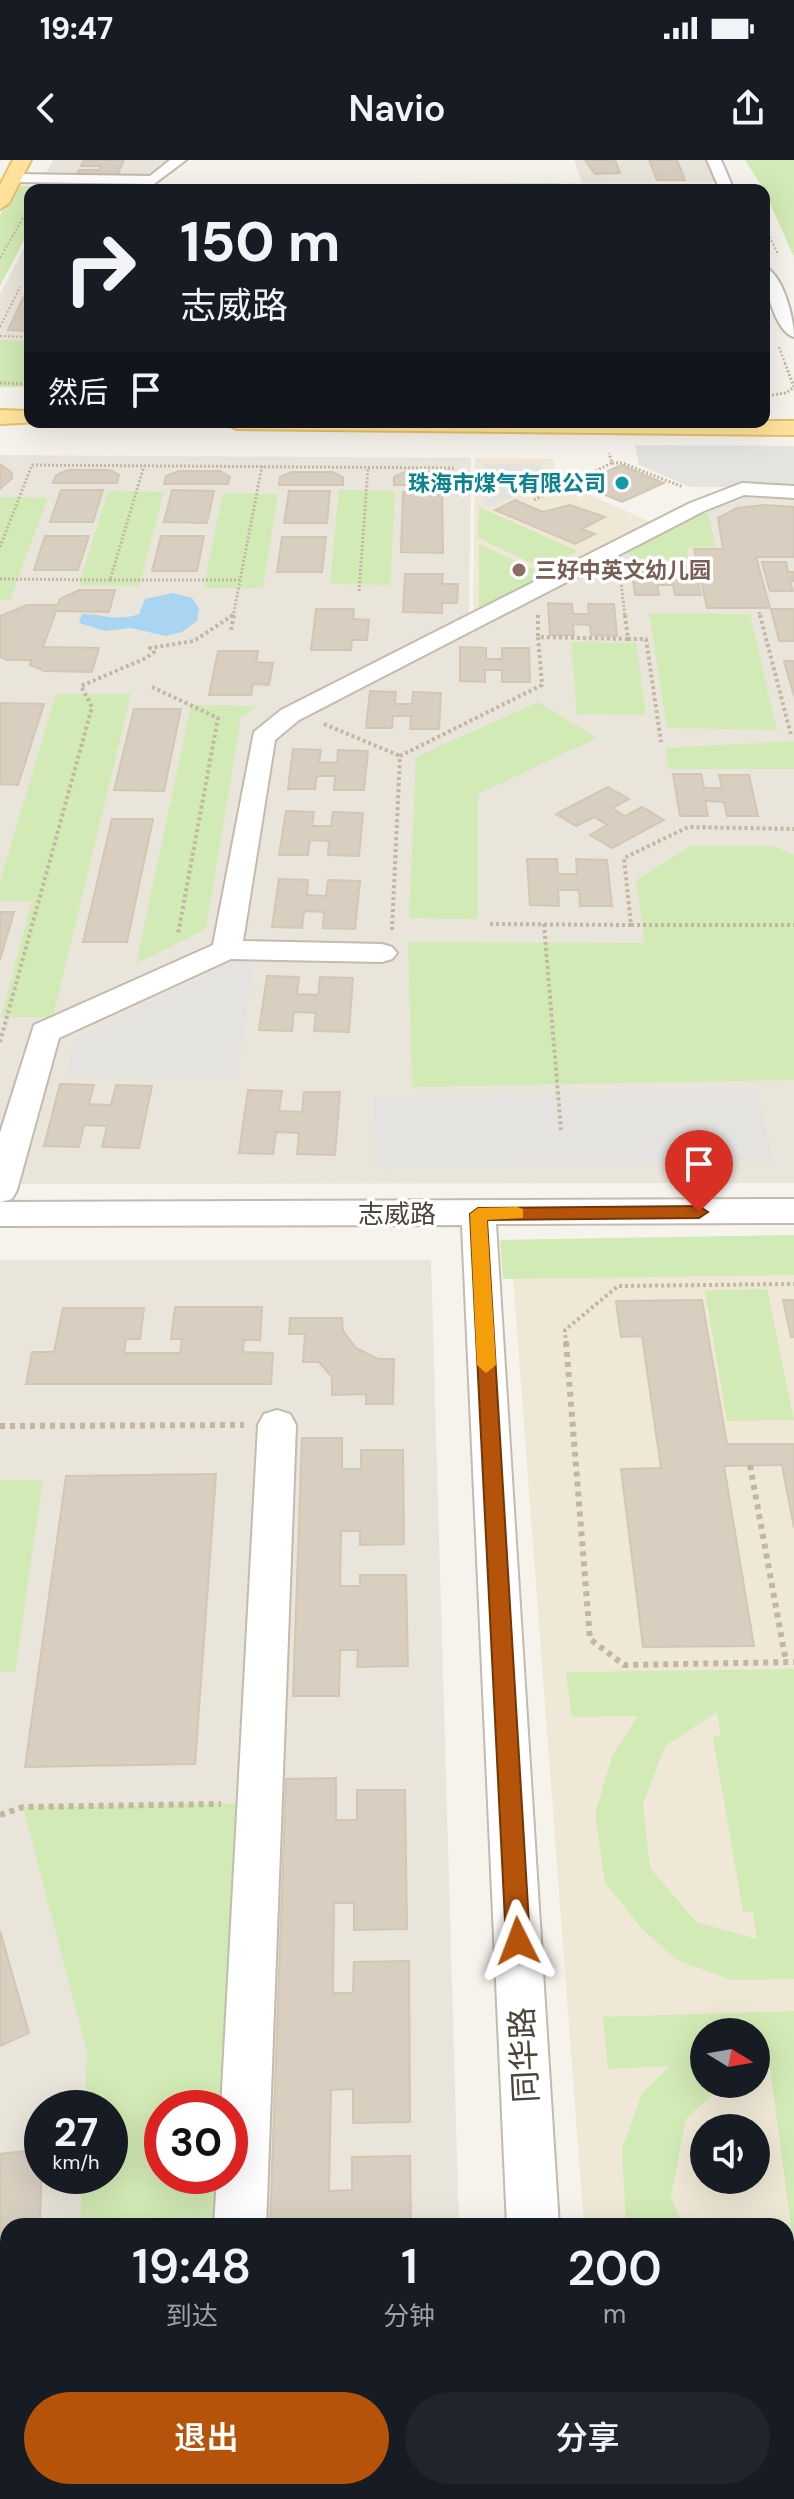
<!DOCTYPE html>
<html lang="zh">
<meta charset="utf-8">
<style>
:root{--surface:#171b24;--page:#20242c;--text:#f1f3f6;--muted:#9ea1a6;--accent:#b45309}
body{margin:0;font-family:"DM Sans","Noto Sans SC",sans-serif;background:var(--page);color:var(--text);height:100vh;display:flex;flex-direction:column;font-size:30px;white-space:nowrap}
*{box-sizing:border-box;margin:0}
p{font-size:26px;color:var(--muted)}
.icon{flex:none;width:44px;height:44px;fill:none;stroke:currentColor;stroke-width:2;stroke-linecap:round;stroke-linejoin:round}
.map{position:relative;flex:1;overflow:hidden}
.details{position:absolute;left:0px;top:2058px;width:794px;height:282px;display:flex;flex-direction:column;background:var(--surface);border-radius:24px 24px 0 0;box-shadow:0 8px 32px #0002}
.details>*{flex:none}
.banner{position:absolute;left:24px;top:24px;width:746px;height:244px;border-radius:16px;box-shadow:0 8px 32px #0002;background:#171b24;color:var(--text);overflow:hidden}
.needle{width:52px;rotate:101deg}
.buttons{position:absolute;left:690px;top:1858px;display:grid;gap:16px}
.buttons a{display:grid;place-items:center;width:80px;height:80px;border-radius:50%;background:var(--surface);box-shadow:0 8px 32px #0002;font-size:40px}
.speed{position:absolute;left:24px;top:1930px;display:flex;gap:16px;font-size:40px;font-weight:700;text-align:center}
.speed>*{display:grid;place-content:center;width:104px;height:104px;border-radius:50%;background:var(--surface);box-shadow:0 8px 32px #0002;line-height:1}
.speed small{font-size:20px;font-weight:400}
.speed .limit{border:12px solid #d22;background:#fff;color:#111}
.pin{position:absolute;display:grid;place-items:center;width:68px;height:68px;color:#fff;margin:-82px -34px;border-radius:50% 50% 50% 0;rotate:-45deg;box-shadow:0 0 8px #0007}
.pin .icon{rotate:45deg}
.me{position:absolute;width:88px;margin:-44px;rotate:357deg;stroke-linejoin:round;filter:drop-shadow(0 0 6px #0008)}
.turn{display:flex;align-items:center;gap:28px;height:168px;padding:0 24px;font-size:36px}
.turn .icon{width:104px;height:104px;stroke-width:2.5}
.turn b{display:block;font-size:56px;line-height:68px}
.then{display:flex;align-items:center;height:76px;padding:0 24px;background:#0003;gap:16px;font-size:30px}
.eta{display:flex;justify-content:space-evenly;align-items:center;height:136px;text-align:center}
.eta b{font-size:48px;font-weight:600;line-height:56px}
.button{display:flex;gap:16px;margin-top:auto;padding:16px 24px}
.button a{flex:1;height:92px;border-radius:48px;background:var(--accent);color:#fff;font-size:32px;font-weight:600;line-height:92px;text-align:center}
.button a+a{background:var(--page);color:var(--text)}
.status{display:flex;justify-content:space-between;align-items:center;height:56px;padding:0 40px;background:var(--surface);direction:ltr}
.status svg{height:22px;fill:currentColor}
header{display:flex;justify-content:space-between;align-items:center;height:104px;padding:0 24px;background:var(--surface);font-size:36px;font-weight:600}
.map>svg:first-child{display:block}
.residential{fill:#eae5da;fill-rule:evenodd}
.commercial{fill:#f7ead8}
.education{fill:#efe8d6;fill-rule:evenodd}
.green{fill:#d2eab5;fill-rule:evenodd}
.parking{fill:#e5e3e0}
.water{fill:#a9d4f2}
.building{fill:#d8cfc1;stroke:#d3c7b4;stroke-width:2}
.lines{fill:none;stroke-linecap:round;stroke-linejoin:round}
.minor-casing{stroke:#c2bbae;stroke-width:4}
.major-casing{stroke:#e6c16a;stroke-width:4}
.path-far3{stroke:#c4b79f;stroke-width:2;stroke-dasharray:2 2;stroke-linecap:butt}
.path-far2{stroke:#c4b79f;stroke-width:3;stroke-dasharray:2 2;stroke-linecap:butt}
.path-far1{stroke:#c4b79f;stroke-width:4;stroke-dasharray:3 3;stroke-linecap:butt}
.path{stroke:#c4b79f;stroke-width:6;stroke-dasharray:5 5;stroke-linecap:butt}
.minor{fill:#fff;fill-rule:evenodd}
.major{fill:#ffe39c;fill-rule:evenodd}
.route{fill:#b45309;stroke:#753606;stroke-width:2}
.slow{fill:#f59e0b}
.culture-dot{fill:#0f9aa8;stroke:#fff;stroke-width:3}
.education-dot{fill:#8d6e63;stroke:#fff;stroke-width:3}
.labels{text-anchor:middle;stroke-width:7;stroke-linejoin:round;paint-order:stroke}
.far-culture-label{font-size:22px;font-weight:bold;fill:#0d838f;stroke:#fff;text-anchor:end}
.far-education-label{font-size:22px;font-weight:bold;fill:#785e54;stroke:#fff;text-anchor:start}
.street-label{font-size:26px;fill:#4b4439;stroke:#fff}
.near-street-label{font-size:32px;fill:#4b4439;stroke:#fff}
</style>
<div class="status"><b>19:47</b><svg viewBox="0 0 49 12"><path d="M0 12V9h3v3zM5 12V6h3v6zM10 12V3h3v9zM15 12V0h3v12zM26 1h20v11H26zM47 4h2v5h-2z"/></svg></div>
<header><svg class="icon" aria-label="back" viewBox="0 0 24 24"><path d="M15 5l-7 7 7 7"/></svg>Navio<svg class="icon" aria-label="share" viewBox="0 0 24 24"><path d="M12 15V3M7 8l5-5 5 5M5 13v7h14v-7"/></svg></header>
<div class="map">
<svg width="794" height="2339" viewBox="0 0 794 2339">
<rect width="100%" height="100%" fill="#f6f3ec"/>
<path class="residential" d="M53 0H184L156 25 40 24Z
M574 0H710L720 22 582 23Z
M30 76V204L0 203V134Z
M0 295 471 298 469 460 258 575 219 788 39 869 0 993Z
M742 337 794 339V1023L9 1024 50 875 223 795 268 577 295 557 722 340Z
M0 1100H431L459 2066H8V2332H466L467 2339H0ZM42 1948H110V2016H42ZM162 1948H230V2016H162Z"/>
<path class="commercial" d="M562 23H710L713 30H564Z"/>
<path class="education" d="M475 298 553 299 556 320 655 364 473 457Z
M794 1089V2339H606L605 2332H786V2066H584L511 1091ZM704 1872H756V1924H704ZM704 1968H756V2020H704Z"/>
<path class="green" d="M745 0H794V97L764 30Z
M559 23 560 30H391V24Z
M17 26H52L50 30H30V69L0 126V55Z
M0 180 30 181V227H0Z
M339 330 395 331 390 425 330 424Z
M108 331 164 332 139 426 79 425Z
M223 333 278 334 263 428H203Z
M0 337 48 338 10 440H0Z
M479 347 578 391 544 409 478 378Z
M697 354H708L716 387H687L688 401 631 402 629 390Z
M479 384 547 415 479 448Z
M649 453 750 454 777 570 667 568Z
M571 482 636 483 646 555 577 554Z
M56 534H131L53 857H1L32 741H0V721Z
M538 542 597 578 478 634V759L409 758 416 597Z
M191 545 257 546 241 557 206 769 136 804Z
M794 581V609H668L666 588Z
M691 686H773L794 695V920L412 927 408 782 645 783 636 720Z
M794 1075V1115L503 1119 500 1080Z
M767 1129 794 1260 727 1261 705 1130Z
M0 1320H43L15 1512H0Z
M794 1509V1819L732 1820 677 1800 641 1768 605 1722 595 1654 613 1594 638 1556 572 1557 566 1512ZM717 1552 721 1576 713 1577 743 1752H753L757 1779 696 1762 650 1708 643 1644 665 1586Z
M262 1643 240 2066H80L82 2016H110V1948H85L87 1892 23 1647ZM162 1948H230V2016H162Z
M794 1851V2089L770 1908 756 1907V1872H704V1924H724L686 1959 671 2036 683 2066H626L622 1989 642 1933 670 1906 608 1909 603 1857Z
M786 2269H794V2339H674L673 2332H786Z
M60 2332H225V2339H58Z"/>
<path class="parking" d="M635 285 794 286V327H690L639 305Z
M483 304H542L544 321 491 347 484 345Z
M233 802H254L237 920 65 916 74 879Z
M757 929 774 1002 375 1009 373 936Z"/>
<path class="water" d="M173 433 192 438 199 448 197 461 182 472 166 476 131 468 105 471 79 463 82 454C104 454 117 462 139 454L145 439Z"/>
<path class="building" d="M84 0H124L116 18H75L79 10H99L101 6H81Z
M585 0H615L620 13 595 14Z
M649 0H677L685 20H657Z
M23 138H30V171L8 170Z
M0 304 12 313V318L0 329Z
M621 305 664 323 622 342 579 324Z
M68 310H110L119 315 117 323H53L56 315Z
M179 311H220L230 317 228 324H164L166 316Z
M291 312H333L343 317V325H279L280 317Z
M405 312H446L457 318 458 325H394V317Z
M61 330H103L93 362H50Z
M172 330 214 331 207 363 164 362Z
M289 331H330L327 363H284Z
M403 332H442L443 393 401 392Z
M515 340 543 352 570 345 605 357 582 369 595 374 575 384 495 350Z
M764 345 794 347V397H756L770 448H707L694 389H723L718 358 737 348Z
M45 376H89L78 410H34Z
M161 376H204L197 411H152Z
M282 377H326L322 412H277Z
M762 402H786L788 412H794V421H790L793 431H770Z
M631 405H654L656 415H671L669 405 694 406 701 435H675L673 425H657L659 435H635Z
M405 414H443L442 424H458L457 443H442V453L403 452Z
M79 430H115L109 452 56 451 43 487 99 488 92 512 44 511 30 505 31 500H7L0 497V456L27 445H58L60 439Z
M548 443 572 444 573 454H589L588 444H614L617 476 591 475 590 465 573 464 574 475H550Z
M316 449H354L353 459 369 460 367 480H352L351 490H311Z
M771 449H794V481H779Z
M460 487 486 488V499H502V488H529L530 522H502V510H485V522L460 521Z
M218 491H258L256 502 273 503 269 525 253 524 251 535H209Z
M784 501H794V536Z
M370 531 396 532 395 544H412L413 532 441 533 439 569H410L411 556H393L392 568H366Z
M0 543 44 544 18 625 0 624Z
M134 549H181L164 631 114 630Z
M293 589 321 590 319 602 337 603 338 590 368 591 364 630H334L335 616H317L315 629H288Z
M673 614H701L704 628H722L719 615H749L758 656H727L724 642 705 641 708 656H680Z
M608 627 629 639 612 648 625 656 642 647 664 660 612 688 590 675 607 665 594 657 576 666 556 654Z
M286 651 314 652 312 666H331L333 652 363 653 359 696 328 695 329 681 310 680 308 695H279Z
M112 659H153L127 782H83Z
M527 699H557L558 714H577L576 699 607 700 612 746H580L579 730H558L559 746 530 745Z
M279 719 308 720 307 735 326 736 328 720 360 721 355 769 323 768 324 752 304 751 302 768 272 767Z
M0 752H14L0 800Z
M267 816 299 817 297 834 318 835 320 817 353 818 349 872 314 871 316 853 294 852 292 871 259 870Z
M60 924 94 925 89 944 111 945 116 925 152 926 139 988 102 987 107 966 84 965 79 987 44 986Z
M248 930 282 931 279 951 302 952 304 932H340L335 995 297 994 299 973 276 972 273 994 239 993Z
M702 1140 727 1284H794V1368L782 1305 724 1306 754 1486 643 1487 621 1309 661 1308 642 1176 621 1177 616 1141Z
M783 1140H794V1177H791Z
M175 1147H262L260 1180H244L243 1192 273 1193 271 1224H26L32 1192H54L63 1148H144L140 1179H126L124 1193H180L182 1179H171Z
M290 1158H342L343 1171 356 1188 378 1199H394L393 1244H366V1234L332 1235V1217L319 1202H303L305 1174H289Z
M302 1278H342V1309H361V1290H403L404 1384 360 1385V1371H341L340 1426H360V1415H406L408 1506 357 1507 358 1490H340L339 1536H293Z
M216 1314 195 1604 25 1607 66 1316Z
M336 1618V1660H357V1630H405L407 1769 354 1770V1743H334L333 1833H353L354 1802 409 1801 410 1962 353 1963V1929L331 1930 329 2031 352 2030V1997L410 1996 411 2066H270L286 1619Z
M0 1771 29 1873 0 1886Z
M42 1989 40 2066H8V2227L0 2228V1994Z"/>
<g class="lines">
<g class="minor-casing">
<path id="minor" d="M170 0H186L154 24 14 22 7 18 14 14 150 16Z
M707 0H721L734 30H720Z
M764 107C783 113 794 159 794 177 775 172 764 125 764 107Z
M742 323 794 326V338L744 335 704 351 299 560 275 580 243 781 382 784 392 787 397 793 392 799 382 802 231 799 59 878 17 1030 12 1039 1 1042 794 1039V1063L496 1064 559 2066H507L462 1065 0 1066V973L34 865 213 785 254 572 281 550 690 343Z
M277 1250 290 1254 296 1265 266 2066H214L217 2016H230V1948H221L258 1265 264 1254Z
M196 2332H254V2339H196Z
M518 2332H576L577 2339H519Z"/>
</g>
<g class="major-casing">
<path id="major" d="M13 0H31L9 43 0 49V25Z
M0 250 30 251V262H39L0 264Z
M794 261V275L236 269 224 262Z"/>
</g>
<path class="path-far3" d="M584 30V26H693L695 30
M764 66 778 94
M0 98 27 51
M0 167 20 127
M0 176 30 177
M779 187 785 203"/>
<path class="path-far2" d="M0 223 30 224
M764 236 786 233 794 227 784 201
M612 303H622L683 327
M534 340 612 303 609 293
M0 387 32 305 454 308
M620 413 625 457
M0 419 110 420 144 306
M110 420H241
M359 431 368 307
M759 452 760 457
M230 457 234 455
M233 457 262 306"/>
<path class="path-far1" d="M538 455V477
M625 455 628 479H646L661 582
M760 455 791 575
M231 470 234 455
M152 527 218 558 178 774
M324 564 400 596
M490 764 631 765 624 698 688 667 794 669
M544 764 561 970
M631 765H794
M392 770 400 596 542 525 538 477 628 479
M0 882 92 547 81 526 146 498 154 492 150 488 194 481 233 455
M566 1184 565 1170 618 1126 794 1124"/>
<path class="path" d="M566 1182 590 1479 624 1505 794 1502
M0 1266 244 1265
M750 1305 786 1502
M0 1655 23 1647 221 1644"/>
<use href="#minor" class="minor"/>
<use href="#major" class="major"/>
</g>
<path class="route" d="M699 1046 708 1052 699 1058 487 1060 530 1781 526 1790 518 1793 509 1790 506 1781 470 1054 478 1048Z"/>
<path class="slow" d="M517 1047 523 1049V1058L487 1060 496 1205 486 1213 477 1205 470 1054 478 1048Z"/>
<circle class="culture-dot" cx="622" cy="323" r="8"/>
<circle class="education-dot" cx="519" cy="410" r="8"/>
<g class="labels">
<g class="far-culture-label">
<text x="606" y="331">珠海市煤气有限公司</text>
</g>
<g class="far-education-label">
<text x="535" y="418">三好中英文幼儿园</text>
</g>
<g class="street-label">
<text x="397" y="1063">志威路</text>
</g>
<g class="near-street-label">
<text transform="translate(524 1895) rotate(-93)" y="11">同华路</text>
</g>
</g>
</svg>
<div class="buttons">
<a><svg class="needle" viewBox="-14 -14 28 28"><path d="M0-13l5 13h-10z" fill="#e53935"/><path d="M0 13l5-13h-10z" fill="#9ea1a6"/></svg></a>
<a><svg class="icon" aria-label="sound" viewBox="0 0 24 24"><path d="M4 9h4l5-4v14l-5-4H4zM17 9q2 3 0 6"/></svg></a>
</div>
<div class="speed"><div>27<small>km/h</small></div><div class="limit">30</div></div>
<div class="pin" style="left:699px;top:1052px;background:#d93025"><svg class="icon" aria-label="arrive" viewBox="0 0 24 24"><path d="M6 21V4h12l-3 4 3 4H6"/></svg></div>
<svg class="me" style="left:518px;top:1781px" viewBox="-20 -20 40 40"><path d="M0-17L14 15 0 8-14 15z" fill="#b45309" stroke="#fff" stroke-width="4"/></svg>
<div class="banner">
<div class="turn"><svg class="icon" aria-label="right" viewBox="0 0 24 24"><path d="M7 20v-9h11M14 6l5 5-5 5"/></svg><div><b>150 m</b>志威路</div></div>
<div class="then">然后<svg class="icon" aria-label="arrive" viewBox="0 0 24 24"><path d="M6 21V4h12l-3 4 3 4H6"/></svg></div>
</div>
<section class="details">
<div class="eta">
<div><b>19:48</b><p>到达</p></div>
<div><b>1</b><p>分钟</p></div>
<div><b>200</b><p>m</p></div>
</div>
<div class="button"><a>退出</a><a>分享</a></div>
</section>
</div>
